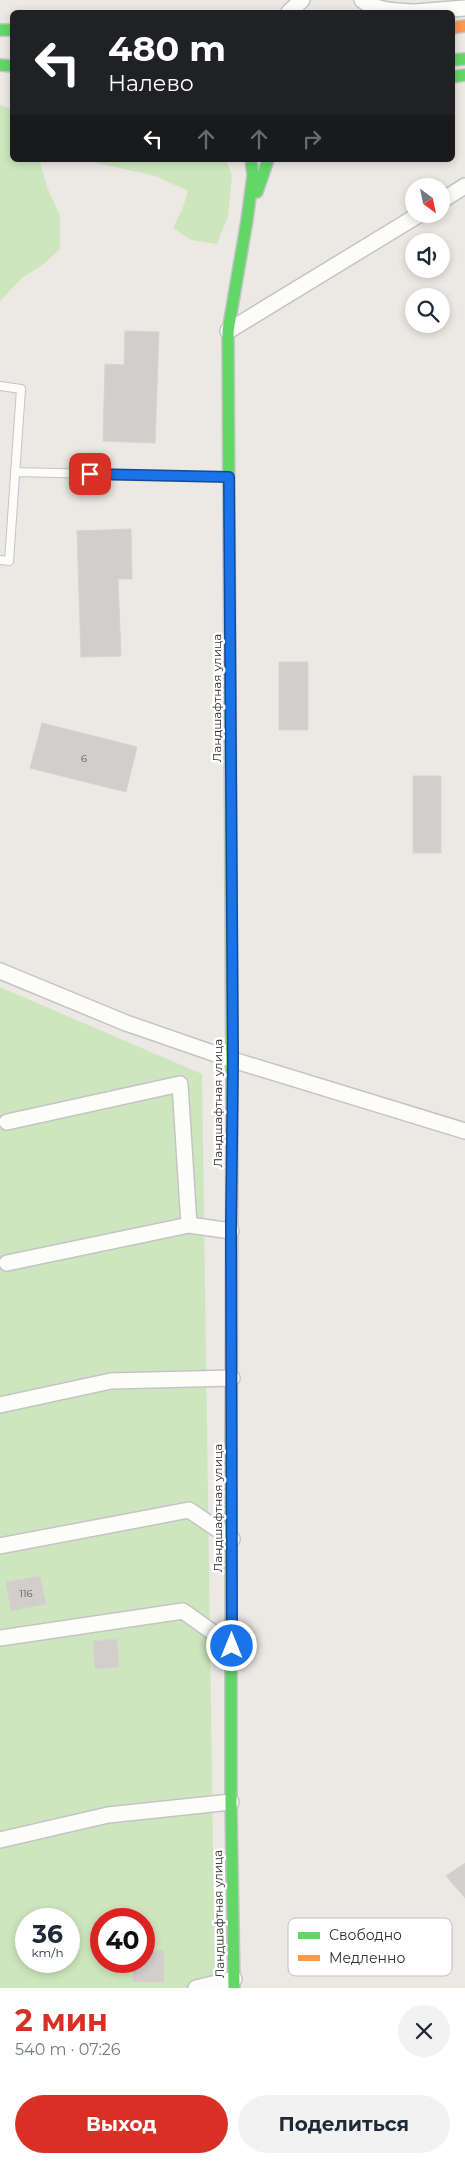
<!DOCTYPE html>
<html lang="ru">
<meta charset="utf-8">
<style>
:root{--surface:#fff;--page:#f2f2f3;--text:#1f2937;--muted:#747a83;--accent:#d93025}
body{margin:0;font-family:Montserrat,sans-serif;background:var(--page);color:var(--text);height:100vh;display:flex;flex-direction:column;font-size:19px;white-space:nowrap}
*{box-sizing:border-box;margin:0}
p{font-size:16px;color:var(--muted)}
.icon{flex:none;width:28px;height:28px;fill:none;stroke:currentColor;stroke-width:2;stroke-linecap:round;stroke-linejoin:round}
.map{position:relative;height:1988px;overflow:hidden}
.sheet{display:flex;flex-direction:column;background:var(--surface);flex:1}
.sheet>*{flex:none}
.hud{position:absolute;left:10px;top:10px;width:445px;height:152px;border-radius:8px;box-shadow:0 2px 8px #0003;background:#202124;color:#fff;overflow:hidden}
.needle{width:32px;rotate:147deg}
.fabs{position:absolute;left:405px;top:178px;display:grid;gap:10px}
.fabs a{display:grid;place-items:center;width:45px;height:45px;border-radius:50%;background:var(--surface);box-shadow:0 2px 8px #0003;font-size:25px}
.speed{position:absolute;left:15px;top:1908px;display:flex;gap:10px;font-size:25px;font-weight:700;text-align:center}
.speed>*{display:grid;place-content:center;width:65px;height:65px;border-radius:50%;background:var(--surface);box-shadow:0 2px 8px #0003;line-height:1}
.speed small{font-size:12px;font-weight:400}
.speed .limit{border:8px solid #d22;background:#fff;color:#111}
.pin{position:absolute;display:grid;place-items:center;width:42px;height:42px;color:#fff;margin:-21px;border-radius:10px;box-shadow:0 2px 8px #0006}
.me{position:absolute;width:55px;margin:-28px;rotate:0deg;stroke-linejoin:round;filter:drop-shadow(0 0 4px #0008)}
.turn{display:flex;align-items:center;gap:18px;height:105px;padding:0 15px;font-size:22px}
.turn .icon{width:65px;height:65px;stroke-width:2.5}
.turn b{display:block;font-size:35px;line-height:42px}
.lanes{display:flex;align-items:center;height:48px;padding:0 15px;background:#0003;justify-content:center;gap:25px;direction:ltr}
.lanes .off{opacity:.35}
.round{display:grid;place-items:center;flex:none;width:52px;height:52px;border-radius:26px;background:var(--page)}
.summary{display:flex;align-items:center;justify-content:space-between;height:85px;padding:0 15px}
h1{font-size:30px;font-weight:700;line-height:38px;color:var(--accent)}
.button{display:flex;gap:10px;margin-top:auto;padding:10px 15px}
.button a{flex:1;height:58px;border-radius:30px;background:var(--accent);color:#fff;font-size:20px;font-weight:700;line-height:58px;text-align:center}
.button a+a{background:var(--page);color:var(--text)}
.map>svg:first-child{display:block}
.green{fill:#cee6be;fill-rule:evenodd}
.building{fill:#d1cecb;stroke:#d7d4d0}
.lines{fill:none;stroke-linecap:round;stroke-linejoin:round}
.lane-casing{stroke:#c5c4c5;stroke-width:10}
.street-casing{stroke:#c5c4c5;stroke-width:18}
.fast-casing{stroke:#c5c4c5;stroke-width:14}
.slow-casing{stroke:#c5c4c5;stroke-width:14}
.lane{stroke:#fcfcfb;stroke-width:8}
.street{stroke:#fcfcfb;stroke-width:15}
.fast{stroke:#63d668;stroke-width:11}
.slow{stroke:#ff974d;stroke-width:11}
.route-casing{stroke:#114b97;stroke-width:12}
.route{stroke:#1a73e8;stroke-width:9}
.labels{text-anchor:middle;stroke-width:5;stroke-linejoin:round;paint-order:stroke}
.number-label{font-size:10px;fill:#585857}
.street-label{font-size:12px;fill:#2e2e2e;stroke:#fff}
.key{fill:#fff;stroke:#c0c0c0;stroke-width:1}
.key-label{font-size:14px;fill:#2e2e2e}
</style>
<div class="map">
<svg width="465" height="1988" viewBox="0 0 465 1988">
<rect width="100%" height="100%" fill="#ece8e4"/>
<path class="green" d="M0 105 12 109V160H44L40 163 47 187 60 216V249L45 263 22 278 0 301Z
M84 160H226L232 176 228 216 217 244 191 240 173 228 183 207 188 191 155 176Z
M0 987 202 1074 215 1988H0ZM26 1919H69V1961H26ZM101 1919H144V1961H101Z"/>
<path class="building" d="M125 331 159 332 155 443 103 441 105 364 124 365Z
M131 529 132 579H118L121 656 81 657 77 531Z
M279 662H308V730H279Z
M42 723 137 747 126 792 30 768Z
M413 776H441V853H413Z
M40 1576 46 1604 11 1611 6 1582Z
M117 1639 119 1667 95 1669 93 1641Z
M465 1863V1898L446 1876Z
M144 1951H164V1982H133V1961H144Z"/>
<g class="lines">
<g class="lane-casing">
<path id="lane" d="M0 386 21 389 9 561 0 560
M15 472 228 477"/>
</g>
<g class="street-casing">
<path id="street" d="M362 0C376 11 397 11 414 12
M289 12 302 0
M415 12 465 8
M441 201 465 186
M228 331 420 214
M0 971 126 1023 233 1060 465 1131
M7 1122 180 1084 189 1225
M7 1263 189 1225 231 1231
M0 1405 111 1381 232 1378
M0 1546 189 1510 232 1539
M0 1638 183 1611 232 1646
M0 1840 108 1815 231 1802
M196 1988 234 1979"/>
</g>
<g class="fast-casing">
<path id="fast" d="M0 30H12
M452 60 465 59
M0 65 12 66
M452 77 465 75
M257 192 268 160
M229 519 228 331 247 220 253 175 251 160
M230 685 232 1103
M231 1433V1802L234 1988"/>
</g>
<g class="slow-casing">
<path id="slow" d="M452 28 465 26
M229 519 230 685
M231 1433 232 1103"/>
</g>
<use href="#lane" class="lane"/>
<use href="#street" class="street"/>
<use href="#fast" class="fast"/>
<use href="#slow" class="slow"/>
</g>
<g class="lines">
<g class="route-casing">
<path id="route" d="M90 474 229 477 233 1060 231 1225 232 1646"/>
</g>
<use href="#route" class="route"/>
</g>
<g class="labels">
<g class="number-label">
<text x="84" y="762">6</text>
<text x="26" y="1597">116</text>
</g>
<g class="street-label">
<text transform="translate(217 698) rotate(-90)" y="4">Ландшафтная улица</text>
<text transform="translate(218 1103) rotate(-90)" y="4">Ландшафтная улица</text>
<text transform="translate(218 1508) rotate(-90)" y="4">Ландшафтная улица</text>
<text transform="translate(219 1914) rotate(-91)" y="4">Ландшафтная улица</text>
</g>
</g>
<rect x="288" y="1918" width="164" height="58" rx="8" class="key"/>
<rect x="298" y="1932" width="22" height="7" fill="#63d668"/>
<rect x="298" y="1955" width="22" height="6" fill="#ff974d"/>
<g class="key-label">
<text x="329" y="1940">Свободно</text>
<text x="329" y="1963">Медленно</text>
</g>
</svg>
<div class="fabs">
<a><svg class="needle" viewBox="-14 -14 28 28"><path d="M0-13l5 13h-10z" fill="#e53935"/><path d="M0 13l5-13h-10z" fill="#747a83"/></svg></a>
<a><svg class="icon" aria-label="sound" viewBox="0 0 24 24"><path d="M4 9h4l5-4v14l-5-4H4zM17 9q2 3 0 6"/></svg></a>
<a><svg class="icon" aria-label="search" viewBox="0 0 24 24"><circle cx="10" cy="10" r="6"/><path d="M15 15l6 6"/></svg></a>
</div>
<div class="speed"><div>36<small>km/h</small></div><div class="limit">40</div></div>
<div class="pin" style="left:90px;top:474px;background:#d93025"><svg class="icon" aria-label="arrive" viewBox="0 0 24 24"><path d="M6 21V4h12l-3 4 3 4H6"/></svg></div>
<svg class="me" style="left:232px;top:1646px" viewBox="-20 -20 40 40"><circle r="17" fill="#1a73e8" stroke="#fff" stroke-width="3"/><path d="M0-11L8 9 0 5-8 9z" fill="#fff"/></svg>
<div class="hud">
<div class="turn"><svg class="icon" aria-label="left" viewBox="0 0 24 24"><path d="M17 20v-9H6M10 6l-5 5 5 5"/></svg><div><b>480 m</b>Налево</div></div>
<div class="lanes"><svg class="icon" aria-label="left" viewBox="0 0 24 24"><path d="M17 20v-9H6M10 6l-5 5 5 5"/></svg><svg class="icon off" aria-label="ahead" viewBox="0 0 24 24"><path d="M12 20V5M6 11l6-6 6 6"/></svg><svg class="icon off" aria-label="ahead" viewBox="0 0 24 24"><path d="M12 20V5M6 11l6-6 6 6"/></svg><svg class="icon off" aria-label="right" viewBox="0 0 24 24"><path d="M7 20v-9h11M14 6l5 5-5 5"/></svg></div>
</div>
</div>
<section class="sheet">
<div class="summary"><div><h1>2 мин</h1><p>540 m · 07:26</p></div><a class="round"><svg class="icon" aria-label="close" viewBox="0 0 24 24"><path d="M6 6l12 12M18 6L6 18"/></svg></a></div>
<div class="button"><a>Выход</a><a>Поделиться</a></div>
</section>
